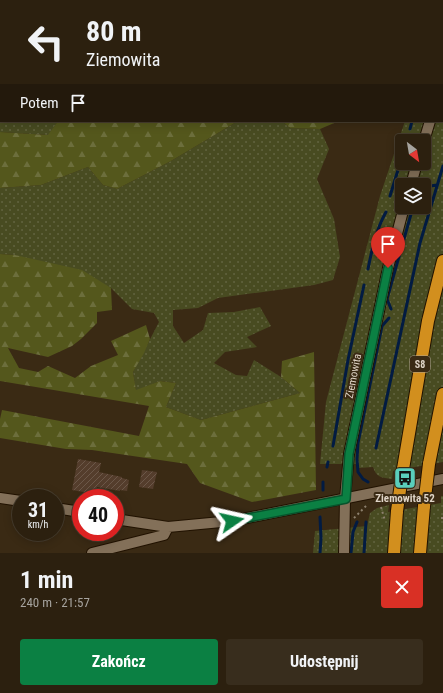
<!DOCTYPE html>
<html lang="pl">
<meta charset="utf-8">
<style>
:root{--surface:#2c200f;--page:#382d1d;--text:#f1f3f6;--muted:#a6a39e;--line:#483e2f;--accent:#0b8043}
body{margin:0;font-family:"Roboto Condensed",sans-serif;background:var(--page);color:var(--text);height:100vh;display:flex;flex-direction:column;font-size:15px;white-space:nowrap}
*{box-sizing:border-box;margin:0}
p{font-size:13px;color:var(--muted)}
.icon{flex:none;width:22px;height:22px;fill:none;stroke:currentColor;stroke-width:2;stroke-linecap:round;stroke-linejoin:round}
.map{position:relative;height:553px;overflow:hidden}
.sheet{display:flex;flex-direction:column;background:var(--surface);flex:1}
.sheet>*{flex:none}
.banner{position:absolute;left:0px;top:0px;width:443px;height:122px;box-shadow:0 2px 10px #0003,0 0 0 1px var(--line);background:#2c200f;color:var(--text);overflow:hidden}
.needle{width:26px;rotate:149deg}
.fabs{position:absolute;left:395px;top:134px;display:grid;gap:8px}
.fabs a{display:grid;place-items:center;width:36px;height:36px;border-radius:4px;background:var(--surface);box-shadow:0 2px 10px #0003,0 0 0 1px var(--line);font-size:20px}
.speed{position:absolute;left:12px;top:489px;display:flex;gap:8px;font-size:20px;font-weight:700;text-align:center}
.speed>*{display:grid;place-content:center;width:52px;height:52px;border-radius:50%;background:var(--surface);box-shadow:0 2px 10px #0003,0 0 0 1px var(--line);line-height:1}
.speed small{font-size:10px;font-weight:400}
.speed .limit{border:6px solid #d22;background:#fff;color:#111}
.pin{position:absolute;display:grid;place-items:center;width:34px;height:34px;color:#fff;margin:-41px -17px;border-radius:50% 50% 50% 0;rotate:-45deg;box-shadow:0 0 4px #0007}
.pin .icon{rotate:45deg}
.me{position:absolute;width:44px;margin:-22px;rotate:79deg;stroke-linejoin:round;filter:drop-shadow(0 0 3px #0008)}
.turn{display:flex;align-items:center;gap:14px;height:84px;padding:0 20px;font-size:18px}
.turn .icon{width:52px;height:52px;stroke-width:2.5}
.turn b{display:block;font-size:28px;line-height:34px}
.then{display:flex;align-items:center;height:38px;padding:0 20px;background:#0003;gap:8px;font-size:15px}
.round{display:grid;place-items:center;flex:none;width:42px;height:42px;border-radius:4px;background:var(--page)}
.summary{display:flex;align-items:center;justify-content:space-between;height:68px;padding:0 20px}
h1{font-size:24px;font-weight:700;line-height:30px}
.button{display:flex;gap:8px;margin-top:auto;padding:8px 20px}
.button a{flex:1;height:46px;border-radius:4px;background:var(--accent);color:#fff;font-size:16px;font-weight:700;line-height:46px;text-align:center}
.button a+a{background:var(--page);color:var(--text)}
.map>svg:first-child{display:block}
.grass{fill:url(#grass-dots);fill-rule:evenodd}
.forest{fill:url(#forest-firs)}
.lines{fill:none;stroke-linecap:round;stroke-linejoin:round}
.stream{stroke:#021b42;stroke-width:3}
.building{fill:url(#building-hatch)}
.minor-casing{stroke:#211200;stroke-width:12}
.highway-casing{stroke:#211200;stroke-width:14}
.path{stroke:#8d806e;stroke-width:2;stroke-dasharray:2 3;stroke-linecap:butt}
.minor{stroke:#837059;stroke-width:10}
.highway{stroke:#d28f1e;stroke-width:12}
.highway-bridge-casing{stroke:#211200;stroke-width:14;stroke-linecap:butt}
.highway-bridge{stroke:#d28f1e;stroke-width:12}
.route-casing{stroke:#07532c;stroke-width:10}
.route{stroke:#0b8043;stroke-width:7}
.labels{text-anchor:middle;stroke-width:4;stroke-linejoin:round;paint-order:stroke}
.shield{fill:#3a2a14;stroke:#aea191;stroke-width:1}
.shield-label{font-size:10px;font-weight:bold;fill:#dfd4c7}
.street-label{font-size:11px;fill:#dfd4c7;stroke:#3a2a14}
.poi-label{font-size:11px;font-weight:bold;fill:#dfd4c7;stroke:#3a2a14}
</style>
<div class="map">
<svg width="443" height="553" viewBox="0 0 443 553">
<defs>
<pattern id="grass-dots" width="8" height="8" patternUnits="userSpaceOnUse"><rect width="8" height="8" fill="#484b21"/><path d="M2 2h.1M6 6h.1" fill="none" stroke="#626440" stroke-width="1.8" stroke-linecap="round"/></pattern>
<pattern id="forest-firs" width="22" height="20" patternUnits="userSpaceOnUse"><rect width="22" height="20" fill="#54571c"/><path d="M5 1l3.5 6h-7zM16 11l3.5 6h-7z" fill="#6c6e3c"/></pattern>
<pattern id="building-hatch" width="6" height="6" patternUnits="userSpaceOnUse"><rect width="6" height="6" fill="#543d2c"/><path d="M-1 1l2-2M0 6l6-6M5 7l2-2" fill="none" stroke="#6c5849"/></pattern>
</defs>
<rect width="100%" height="100%" fill="#3a2a14"/>
<path class="grass" d="M177 0H401L177 1Z
M443 3V462L393 471 392 479C382 478 376 477 373 467L359 468 356 464H320L326 402 380 196 405 121H442ZM402 141H424V163H402ZM402 185H424V207H402Z
M3 121H58L49 135 0 132V123H3Z
M238 121H282L290 128 320 129 329 149 317 179 334 219 340 257 333 280 314 285 218 298 198 308 173 310V326L184 343 203 330 208 313 234 312 260 307 271 326 247 337 257 347 225 352 214 363 236 375 247 376 254 360 281 377 300 393 201 420 166 407 176 383 160 381 136 391 133 372 159 322 154 313 132 309 111 288 15 255 0 254V188L41 185 88 167 103 185 117 189 171 161Z
M441 496H443V553H313L315 531 367 526 370 513 377 508 389 505 388 512 441 503Z"/>
<path class="forest" d="M0 0H177L1 1V22Z
M0 37 1 121H3V123H0Z
M58 121H238L171 161 117 189 103 185 88 167 41 185 0 188V132L48 135Z
M282 121H339L320 129 290 128Z
M0 254 15 255 82 270 111 288 112 310 97 312V323L81 339 72 346 48 357 8 348 19 368 38 372 48 366 75 378 91 366 118 355 111 341 146 325 150 339 144 353 133 372 136 390 160 381 176 383 166 407 201 420 300 393 281 377 282 361 314 352 316 490 252 502 200 483 187 464 92 450 66 449 0 438V419L2 410 139 436 149 406 0 381Z"/>
<g class="lines">
<path class="stream" d="M442 34 443 31
M410 129 412 121
M402 155V154
M424 187 437 185
M390 196 398 170
M368 269C372 249 376 230 386 212
M391 309 387 299 413 207
M333 446 348 360 364 285
M376 448 420 243 443 166
M327 467 328 462
M368 482 363 479 358 472 357 459 358 443 382 326 389 318
M323 490V482
M320 553 321 538 320 517
M351 553 353 532 357 522
M364 553 366 522"/>
</g>
<path class="building" d="M78 459 101 463 99 472 122 477V478L129 480 127 491 120 490V491L97 487 95 494 72 490Z
M142 470 157 472 153 489 139 487Z"/>
<g class="lines">
<g class="minor-casing">
<path id="minor" d="M442 83 443 80
M424 141 430 121
M411 185 417 163
M0 498 21 501
M55 508 81 512
M115 519 168 527 232 521 443 479
M92 553 164 535 168 527
M344 553 345 499 349 454 388 268 404 207"/>
</g>
<g class="highway-casing">
<path id="highway" d="M429 464 443 394
M403 469 428 321 443 261
M394 553 397 511
M420 553 424 506"/>
</g>
<path class="path" d="M381 507 385 521
M354 518 368 504
M441 518H443"/>
<use href="#minor" class="minor"/>
<use href="#highway" class="highway"/>
<g class="highway-bridge-casing">
<path id="highway-bridge" d="M424 506 429 464
M397 511 403 469"/>
</g>
<use href="#highway-bridge" class="highway-bridge"/>
</g>
<g class="lines">
<g class="route-casing">
<path id="route" d="M232 521 346 499 349 454 388 268"/>
</g>
<use href="#route" class="route"/>
</g>
<defs>
<g id="bus-square" transform="scale(1.15)"><rect x="-9" y="-9" width="18" height="18" rx="4" fill="#5acebc" stroke="#3a2a14"/><path d="M-5-6H5V4H4V6H2V4H-2V6H-4V4H-5ZM-3.5-4V0h7V-4ZM-3.5 1.2v1.5H-2V1.2ZM2 1.2v1.5H3.5V1.2Z" fill="#111"/></g>
</defs>
<g fill-rule="evenodd">
<use href="#bus-square" x="405" y="478"/>
</g>
<g class="labels">
<rect class="shield" x="410" y="356" width="20" height="16" rx="3"/>
<g class="shield-label">
<text x="420" y="368">S8</text>
</g>
<g class="street-label">
<text transform="translate(353 376) rotate(-79)" y="4">Ziemowita</text>
</g>
<g class="poi-label">
<text x="405" y="502">Ziemowita 52</text>
</g>
</g>
</svg>
<div class="fabs">
<a><svg class="needle" viewBox="-14 -14 28 28"><path d="M0-13l5 13h-10z" fill="#e53935"/><path d="M0 13l5-13h-10z" fill="#a6a39e"/></svg></a>
<a><svg class="icon" aria-label="layers" viewBox="0 0 24 24"><path d="M12 4l9 5-9 5-9-5zM3 14l9 5 9-5"/></svg></a>
</div>
<div class="speed"><div>31<small>km/h</small></div><div class="limit">40</div></div>
<div class="pin" style="left:388px;top:268px;background:#d93025"><svg class="icon" aria-label="arrive" viewBox="0 0 24 24"><path d="M6 21V4h12l-3 4 3 4H6"/></svg></div>
<svg class="me" style="left:232px;top:521px" viewBox="-20 -20 40 40"><path d="M0-17L14 15 0 8-14 15z" fill="#0b8043" stroke="#fff" stroke-width="4"/></svg>
<div class="banner">
<div class="turn"><svg class="icon" aria-label="left" viewBox="0 0 24 24"><path d="M17 20v-9H6M10 6l-5 5 5 5"/></svg><div><b>80 m</b>Ziemowita</div></div>
<div class="then">Potem<svg class="icon" aria-label="arrive" viewBox="0 0 24 24"><path d="M6 21V4h12l-3 4 3 4H6"/></svg></div>
</div>
</div>
<section class="sheet">
<div class="summary"><div><h1>1 min</h1><p>240 m · 21:57</p></div><a class="round" style="background:#d93025;color:#fff"><svg class="icon" aria-label="close" viewBox="0 0 24 24"><path d="M6 6l12 12M18 6L6 18"/></svg></a></div>
<div class="button"><a>Zakończ</a><a>Udostępnij</a></div>
</section>
